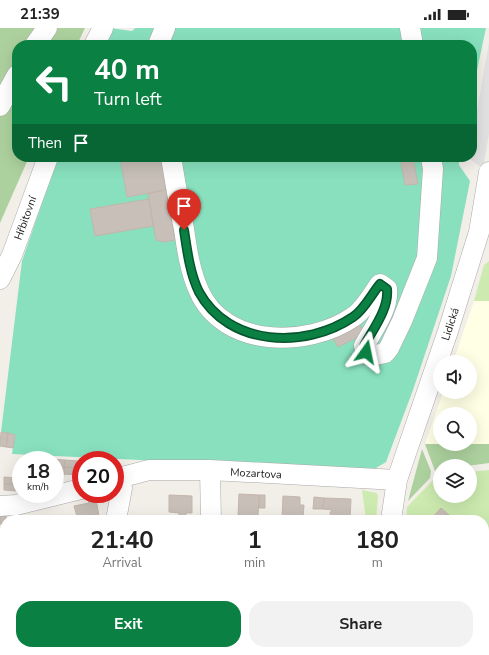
<!DOCTYPE html>
<meta charset="utf-8">
<style>
:root{--surface:#fff;--page:#f2f2f2;--text:#222;--muted:#767676;--accent:#0b8043}
body{margin:0;font-family:"Nunito Sans",sans-serif;background:var(--page);color:var(--text);height:100vh;display:flex;flex-direction:column;font-size:15px;white-space:nowrap}
*{box-sizing:border-box;margin:0}
p{font-size:13px;color:var(--muted)}
.icon{flex:none;width:22px;height:22px;fill:none;stroke:currentColor;stroke-width:2;stroke-linecap:round;stroke-linejoin:round}
.map{position:relative;flex:1;overflow:hidden}
.drawer{position:absolute;left:0px;top:487px;width:489px;height:140px;display:flex;flex-direction:column;background:var(--surface);border-radius:16px 16px 0 0;box-shadow:0 4px 16px #0002}
.drawer>*{flex:none}
.banner{position:absolute;left:12px;top:12px;width:465px;height:122px;border-radius:16px;box-shadow:0 4px 16px #0002;background:#0b8043;color:#fff;overflow:hidden}
.fabs{position:absolute;left:433px;top:327px;display:grid;gap:8px}
.fabs a{display:grid;place-items:center;width:44px;height:44px;border-radius:50%;background:var(--surface);box-shadow:0 4px 16px #0002;font-size:20px}
.speed{position:absolute;left:12px;top:423px;display:flex;gap:8px;font-size:20px;font-weight:700;text-align:center}
.speed>*{display:grid;place-content:center;width:52px;height:52px;border-radius:50%;background:var(--surface);box-shadow:0 4px 16px #0002;line-height:1}
.speed small{font-size:10px;font-weight:400}
.speed .limit{border:6px solid #d22;background:#fff;color:#111}
.pin{position:absolute;display:grid;place-items:center;width:34px;height:34px;color:#fff;margin:-41px -17px;border-radius:50% 50% 50% 0;rotate:-45deg;box-shadow:0 0 4px #0007}
.pin .icon{rotate:45deg}
.me{position:absolute;width:44px;margin:-22px;rotate:12deg;stroke-linejoin:round;filter:drop-shadow(0 0 3px #0008)}
.turn{display:flex;align-items:center;gap:14px;height:84px;padding:0 16px;font-size:18px}
.turn .icon{width:52px;height:52px;stroke-width:2.5}
.turn b{display:block;font-size:28px;line-height:34px}
.then{display:flex;align-items:center;height:38px;padding:0 16px;background:#0003;gap:8px;font-size:15px}
.eta{display:flex;justify-content:space-evenly;align-items:center;height:68px;text-align:center}
.eta b{font-size:24px;font-weight:700;line-height:28px}
.primary-button{display:flex;gap:8px;margin-top:auto;padding:8px 16px}
.primary-button a{flex:1;height:46px;border-radius:16px;background:var(--accent);color:#fff;font-size:16px;font-weight:700;line-height:46px;text-align:center}
.primary-button a+a{background:var(--page);color:var(--text)}
.status{display:flex;justify-content:space-between;align-items:center;height:28px;padding:0 20px;background:var(--surface);direction:ltr}
.status svg{height:11px;fill:currentColor}
.map>svg:first-child{display:block}
.education{fill:#ffffe5}
.grass{fill:#cdebb0}
.forest{fill:#add19e}
.pitch{fill:#88e0be}
.parking{fill:#e2e2e2}
.building{fill:#c7bfb8;stroke:#c4b6ab}
.lines{fill:none;stroke-linecap:round;stroke-linejoin:round}
.minor-casing{stroke:#a9a9a9;stroke-width:21}
.minor{stroke:#fff;stroke-width:20}
.route-casing{stroke:#07532c;stroke-width:10}
.route{stroke:#0b8043;stroke-width:7}
.labels{text-anchor:middle;stroke-width:3;stroke-linejoin:round;paint-order:stroke}
.street-label{font-size:11px;fill:#222;stroke:#fff}
</style>
<div class="status"><b>21:39</b><svg viewBox="0 0 49 12"><path d="M0 12V9h3v3zM5 12V6h3v6zM10 12V3h3v9zM15 12V0h3v12zM26 1h20v11H26zM47 4h2v5h-2z"/></svg></div>
<div class="map">
<svg width="489" height="627" viewBox="0 0 489 627">
<rect width="100%" height="100%" fill="#f2efe9"/>
<path class="education" d="M474 273H489V416H470V386H440V416H425L443 364H470V334H453Z"/>
<path class="grass" d="M489 233V273H474L484 237Z
M489 442V547L484 548V492H455L441 480 430 492H406L407 479 437 448H440V468H470V444Z
M362 462 377 465 378 469 376 492H366Z
M413 622H484L489 627H414Z"/>
<path class="forest" d="M0 0H85L77 17H17V129H29L0 195Z
M425 416H489V435L467 438H440V442L435 443Z
M422 421 431 443 430 450 408 473Z"/>
<path class="pitch" d="M110 0 132 3 135 0H486L472 66V17H101Z
M58 129H459V137L470 153 451 248 413 362 386 434 371 443 12 426 15 407 1 404 22 233Z"/>
<path class="parking" d="M489 14V106L483 141 469 130 472 129V111Z"/>
<path class="building" d="M120 129H161L166 162 127 169Z
M400 129H413L418 156 405 157Z
M166 162 175 212 164 214 156 212 148 165Z
M149 171 153 198 95 208 90 181Z
M359 295 364 306 338 319 332 309Z
M1 404 8 405 6 419 0 418Z
M8 405 15 407 13 420 6 419Z
M52 431 65 432 64 439H55V432Z
M65 432 78 433 77 440 64 439Z
M55 439H64V446H55Z
M64 439 77 440V447L64 446Z
M55 446H64L63 453H55Z
M4 449 17 450V456H4Z
M4 456H17V463L4 462Z
M95 466 99 488 101 489 88 492H78L74 478 89 475 87 469Z
M239 466 259 467 258 488 238 487Z
M169 467 192 468V485H186V489H179V485L169 484Z
M259 467H265V480H259Z
M283 468 300 469V477H304L303 491H282Z
M314 469 324 470 323 481H313Z
M324 470 351 471 350 492 331 491 330 485 332 482 323 481Z
M441 480 455 492H430Z
M7 483 5 497 0 496V484Z
M484 579 489 584V623L484 619Z
M38 622H77L76 627H49L38 625Z
M349 622H373L374 627H350Z"/>
<g class="lines">
<g class="minor-casing">
<path id="minor" d="M410 0 413 17
M35 17 47 0
M94 17 103 0
M158 17 165 0
M0 78 17 47
M171 129C175 153 179 177 184 201 187 222 190 243 199 263 224 320 308 320 353 289 364 282 372 267 380 256L387 261C389 281 373 301 364 318L367 324 371 328 385 325 389 320 402 293 427 230 433 141 431 129
M0 251 12 227 48 129
M210 442 211 492
M115 451 149 442H210L397 452
M0 478 16 477 81 461
M116 492 122 460 120 450
M391 492 397 452 404 431 448 303 479 204 489 144
M230 622 231 627
M398 622 399 627
M91 627V622"/>
</g>
<use href="#minor" class="minor"/>
</g>
<g class="lines">
<g class="route-casing">
<path id="route" d="M184 202C187 222 190 246 199 264 229 319 306 321 353 289 364 282 371 267 380 256L387 261C389 281 373 301 364 318L366 324"/>
</g>
<use href="#route" class="route"/>
</g>
<g class="labels">
<g class="street-label">
<text transform="translate(25 190) rotate(-70)" y="4">Hřbitovní</text>
<text transform="translate(450 296) rotate(-72)" y="4">Lidická</text>
<text transform="translate(256 445) rotate(3)" y="4">Mozartova</text>
</g>
</g>
</svg>
<div class="fabs">
<a><svg class="icon" aria-label="sound" viewBox="0 0 24 24"><path d="M4 9h4l5-4v14l-5-4H4zM17 9q2 3 0 6"/></svg></a>
<a><svg class="icon" aria-label="search" viewBox="0 0 24 24"><circle cx="10" cy="10" r="6"/><path d="M15 15l6 6"/></svg></a>
<a><svg class="icon" aria-label="layers" viewBox="0 0 24 24"><path d="M12 4l9 5-9 5-9-5zM3 14l9 5 9-5"/></svg></a>
</div>
<div class="speed"><div>18<small>km/h</small></div><div class="limit">20</div></div>
<div class="pin" style="left:184px;top:202px;background:#d93025"><svg class="icon" aria-label="arrive" viewBox="0 0 24 24"><path d="M6 21V4h12l-3 4 3 4H6"/></svg></div>
<svg class="me" style="left:366px;top:324px" viewBox="-20 -20 40 40"><path d="M0-17L14 15 0 8-14 15z" fill="#0b8043" stroke="#fff" stroke-width="4"/></svg>
<div class="banner">
<div class="turn"><svg class="icon" aria-label="left" viewBox="0 0 24 24"><path d="M17 20v-9H6M10 6l-5 5 5 5"/></svg><div><b>40 m</b>Turn left</div></div>
<div class="then">Then<svg class="icon" aria-label="arrive" viewBox="0 0 24 24"><path d="M6 21V4h12l-3 4 3 4H6"/></svg></div>
</div>
<section class="drawer">
<div class="eta">
<div><b>21:40</b><p>Arrival</p></div>
<div><b>1</b><p>min</p></div>
<div><b>180</b><p>m</p></div>
</div>
<div class="primary-button"><a>Exit</a><a>Share</a></div>
</section>
</div>
